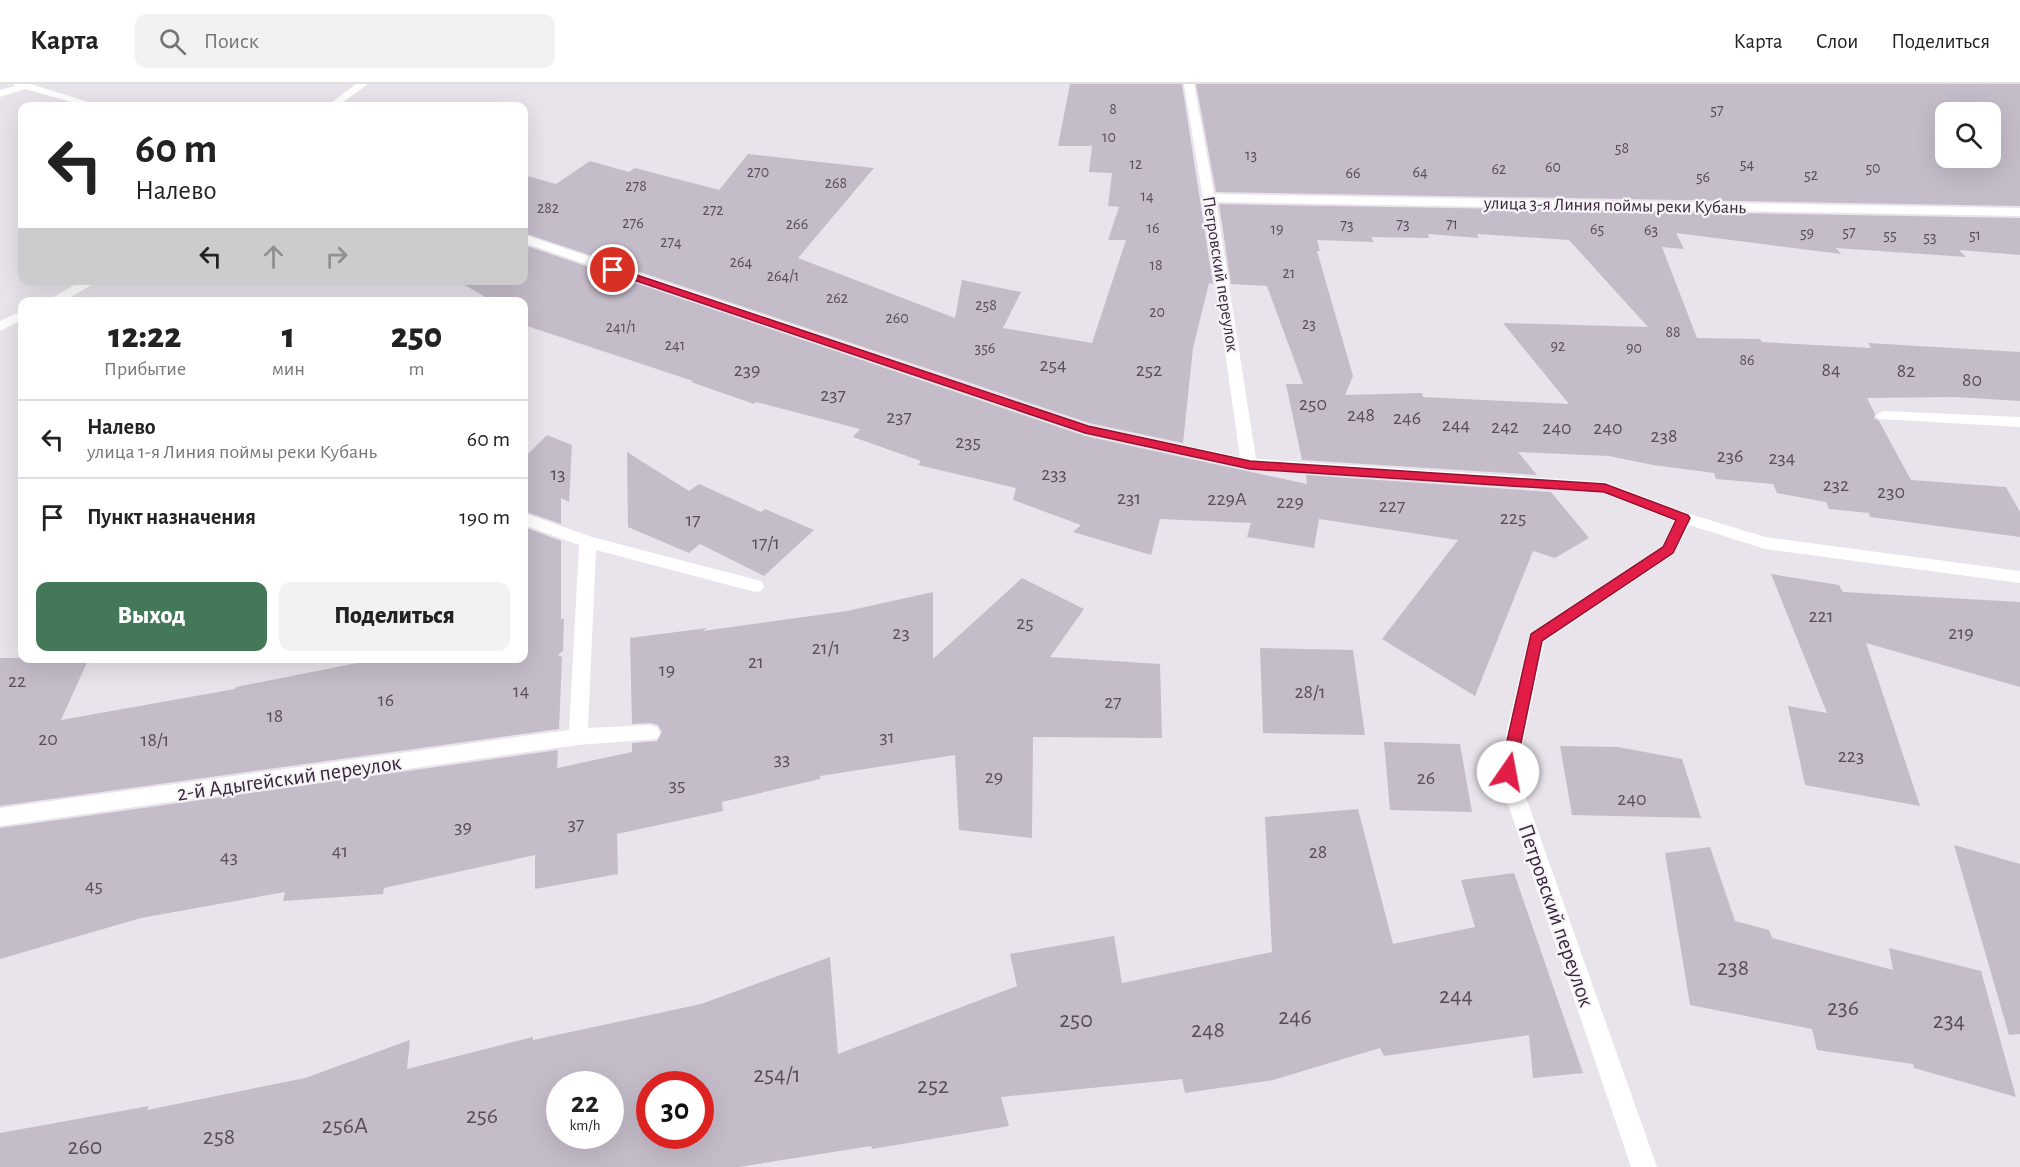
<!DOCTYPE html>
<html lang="ru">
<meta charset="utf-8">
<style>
:root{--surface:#fff;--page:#f2f2f2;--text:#222;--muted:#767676;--line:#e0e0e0;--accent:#437858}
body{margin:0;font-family:"Alegreya Sans",sans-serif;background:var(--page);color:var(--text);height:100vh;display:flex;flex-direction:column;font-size:22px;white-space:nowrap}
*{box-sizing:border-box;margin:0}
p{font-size:20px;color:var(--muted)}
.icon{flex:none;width:33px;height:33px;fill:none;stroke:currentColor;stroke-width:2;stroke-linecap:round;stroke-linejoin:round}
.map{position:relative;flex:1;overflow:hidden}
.sheet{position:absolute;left:18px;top:213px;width:510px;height:366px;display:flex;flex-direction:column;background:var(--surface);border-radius:12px;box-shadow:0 6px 24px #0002}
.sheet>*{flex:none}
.hud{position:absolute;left:18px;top:18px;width:510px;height:183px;border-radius:12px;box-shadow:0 6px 24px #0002;background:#fff;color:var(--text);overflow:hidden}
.fabs{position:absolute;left:1935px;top:18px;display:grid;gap:12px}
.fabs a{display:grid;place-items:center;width:66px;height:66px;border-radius:12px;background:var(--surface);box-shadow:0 6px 24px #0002;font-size:30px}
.speed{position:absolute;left:546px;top:987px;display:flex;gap:12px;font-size:30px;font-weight:700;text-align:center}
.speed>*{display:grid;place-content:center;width:78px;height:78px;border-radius:50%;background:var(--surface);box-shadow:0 6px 24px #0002;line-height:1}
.speed small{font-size:15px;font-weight:400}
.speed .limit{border:9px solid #d22;background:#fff;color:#111}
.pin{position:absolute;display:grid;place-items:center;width:51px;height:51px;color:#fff;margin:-26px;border:3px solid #fff;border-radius:50%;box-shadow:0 2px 6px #0007}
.me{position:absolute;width:66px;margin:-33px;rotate:12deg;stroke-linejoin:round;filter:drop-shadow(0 0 4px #0008)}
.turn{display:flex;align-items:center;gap:21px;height:126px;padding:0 18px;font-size:27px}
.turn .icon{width:78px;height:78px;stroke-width:2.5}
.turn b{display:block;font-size:42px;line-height:51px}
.lanes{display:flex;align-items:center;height:57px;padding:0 18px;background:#0003;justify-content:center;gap:30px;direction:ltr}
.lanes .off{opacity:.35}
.eta{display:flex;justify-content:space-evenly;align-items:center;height:102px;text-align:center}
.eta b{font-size:36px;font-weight:800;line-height:42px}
.cta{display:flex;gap:12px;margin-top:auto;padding:12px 18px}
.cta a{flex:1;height:69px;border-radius:12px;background:var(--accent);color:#fff;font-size:24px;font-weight:800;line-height:69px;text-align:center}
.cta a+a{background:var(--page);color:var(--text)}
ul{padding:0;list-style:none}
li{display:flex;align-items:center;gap:18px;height:78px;padding:0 18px;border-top:2px solid var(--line)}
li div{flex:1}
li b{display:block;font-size:22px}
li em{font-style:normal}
header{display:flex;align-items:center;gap:36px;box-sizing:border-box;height:84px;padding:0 30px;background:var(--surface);border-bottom:2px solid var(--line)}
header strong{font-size:28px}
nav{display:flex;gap:33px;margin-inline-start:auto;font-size:21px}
.search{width:420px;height:54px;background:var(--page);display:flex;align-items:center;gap:15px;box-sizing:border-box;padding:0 21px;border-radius:12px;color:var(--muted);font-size:22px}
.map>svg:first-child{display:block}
.building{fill:#c5bcc9;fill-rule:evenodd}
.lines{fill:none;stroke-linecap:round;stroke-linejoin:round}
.minor{fill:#fff;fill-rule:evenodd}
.route{fill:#e11d48;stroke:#92132f;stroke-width:1.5}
.labels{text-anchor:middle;stroke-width:4.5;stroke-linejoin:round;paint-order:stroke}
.far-number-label{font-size:16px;fill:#5b4b5e}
.far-street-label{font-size:18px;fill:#38253b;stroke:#f7f4f8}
.number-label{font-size:20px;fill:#5b4b5e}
.street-label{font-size:22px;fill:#38253b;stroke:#f7f4f8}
.near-number-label{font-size:24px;fill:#5b4b5e}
</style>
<header>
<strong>Карта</strong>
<div class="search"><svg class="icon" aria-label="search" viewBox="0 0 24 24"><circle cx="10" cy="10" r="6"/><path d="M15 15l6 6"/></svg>Поиск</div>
<nav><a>Карта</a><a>Слои</a><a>Поделиться</a></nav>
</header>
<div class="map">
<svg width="2020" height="1083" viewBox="0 0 2020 1083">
<rect width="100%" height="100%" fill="#e9e3eb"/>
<path class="building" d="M1070 0H1182L1213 200 1209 199 1193 264 1183 359 1089 339 524 149V91L556 100 590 77 629 88 635 84 719 106 748 70 874 84 798 174 955 234 962 196 1021 208 1003 244 1092 259 1126 156H1108L1119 123 1108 122 1112 89 1089 88 1092 62H1058Z
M1196 0H2020V122L1216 108ZM1946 28H1990V74H1946Z
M1219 120 2020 134V171L1959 166 1966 173 1836 164 1841 170 1676 149 1684 165 1662 163 1697 254 1760 255 1762 258 1871 264 1868 259 2020 268V317L1955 313 1867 314 1875 330 1874 334 1879 337 1911 396 2006 403 2020 428V453L1870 433 1869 429 1829 425 1826 418 1777 409 1773 400 1716 395 1714 389 1653 381 1609 372 1518 368 1537 391 1302 376 1286 300H1303L1267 202 1231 200ZM1428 150 1479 154 1477 150 1569 156 1648 243 1503 239 1569 320 1423 313 1422 309 1345 311 1353 292 1317 167H1320L1317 156 1374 158 1371 153 1429 154Z
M524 161 1085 352 1307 400 1306 391 1551 408 1589 454 1555 474 1533 467 1475 612 1382 555 1458 456 1319 435 1314 464 1247 453 1251 439 1160 435 1151 471 1073 448 1081 441 1013 416 1016 404 918 381 921 377 853 353 860 345 756 318 754 320 691 298 693 297 524 241V218H494L456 196H524Z
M547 351 572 361 569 418 561 414V440L524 427V374Z
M627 368 689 407 699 400 761 428 765 425 814 446 764 492 700 460 689 469 628 443Z
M524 443 561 457V535H564L563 567 558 571 562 573 559 645 0 722V574H89L61 636 235 605 236 603 382 574H524Z
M1771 490 1839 501 1843 508 2020 518V603L1866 559 1920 722 1805 701 1788 622 1827 629Z
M1022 494 1084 525 1050 573 1160 580 1162 654 1033 653 1032 754 959 746 955 671 820 692V695L722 718 723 727 617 750 618 790 535 805V771L384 804 383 810 283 817 285 808 141 834 0 875V744L558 666 557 684 632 668V659L657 657 662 648 658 641 651 639 632 640 630 554 707 544 703 547 847 527 933 508V575Z
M1260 564 1353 566 1365 651 1263 649Z
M1384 658 1460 660 1472 728 1390 726Z
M1560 662 1618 663 1682 675 1701 734 1572 731Z
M1358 725 1393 860 1475 843 1461 796 1514 789 1583 989 1533 994 1529 951 1384 972 1380 964 1273 996 1185 1009 1182 995 1001 1013 1009 1042 872 1065 871 1062 739 1083H0V1049L149 1022 147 1026 305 994 410 956 407 985 533 953V956L701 920 830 873 838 970 1017 902 1010 870 1114 852 1122 899 1272 868 1265 733ZM560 1000H610V1052H560ZM650 1000H700V1052H650Z
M1954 761 2020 780V950L2009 951Z
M1710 763 1735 837 1769 846 1772 854 1893 886 1889 864 1981 887 2016 1013 1914 984 1913 980 1817 966 1812 945 1690 921 1665 769Z"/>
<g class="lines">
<path class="minor" d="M14 0H31L101 22H86L25 5 0 13V6L15 2Z
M356 0H368L338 22H327Z
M1184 0H1194L1214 110 2020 124V132L1216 118 1256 375 1605 398 1690 430 1765 453 2020 487V499L1765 465 1689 441 1674 470 1544 558 1517 688 1657 1083H1631L1497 688 1530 549 1662 462 1674 437 1603 409 1249 385 1085 350 524 159V151L528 152 1088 341 1240 373 1203 114Z
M83 196H100L62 218H45Z
M22 227V236L0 247V237Z
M1884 327 2020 333V343L1879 335 1876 332 1879 329Z
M524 429 592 453 761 497 764 502 761 507 755 508 596 466 588 644 650 641 657 643 660 649 657 655 578 661 0 742V724L569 646 579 461 524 441Z"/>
</g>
<path class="route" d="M613 183 1088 342 1250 377 1605 400 1688 431 1690 434 1673 469 1542 557 1515 688 1513 692 1508 694 1502 692 1500 688 1531 550 1663 463 1676 436 1604 408 1250 385 1085 349 610 188V184Z"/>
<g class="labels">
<g class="far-number-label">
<text x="1113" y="30">8</text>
<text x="1717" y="31">57</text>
<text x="1109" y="58">10</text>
<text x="1622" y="69">58</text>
<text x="1251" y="76">13</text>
<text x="1136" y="85">12</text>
<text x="1747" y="85">54</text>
<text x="1553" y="88">60</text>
<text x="1873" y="89">50</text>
<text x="1499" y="90">62</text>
<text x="758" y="93">270</text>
<text x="1420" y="93">64</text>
<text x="1353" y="94">66</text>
<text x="1811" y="96">52</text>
<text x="1703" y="98">56</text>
<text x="836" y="104">268</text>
<text x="636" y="107">278</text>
<text x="1147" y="117">14</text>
<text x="548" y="129">282</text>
<text x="713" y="131">272</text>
<text x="633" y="144">276</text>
<text x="797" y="145">266</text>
<text x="1403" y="145">73</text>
<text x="1452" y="145">71</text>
<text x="1347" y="146">73</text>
<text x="1153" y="149">16</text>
<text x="1277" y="150">19</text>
<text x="1597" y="150">65</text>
<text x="1651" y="151">63</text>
<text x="1849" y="153">57</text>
<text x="1807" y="154">59</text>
<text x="1890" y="156">55</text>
<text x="1975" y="156">51</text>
<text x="1930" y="158">53</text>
<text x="671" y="163">274</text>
<text x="741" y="183">264</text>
<text x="1156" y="186">18</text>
<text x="1289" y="194">21</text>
<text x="783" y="197">264/1</text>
<text x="837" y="219">262</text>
<text x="986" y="226">258</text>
<text x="1157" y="233">20</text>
<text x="897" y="239">260</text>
<text x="1309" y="245">23</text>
<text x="621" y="248">241/1</text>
<text x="1673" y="253">88</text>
<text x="675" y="266">241</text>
<text x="1558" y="267">92</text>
<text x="985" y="269">356</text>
<text x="1634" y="269">90</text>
<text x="1747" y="281">86</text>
</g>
<g class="far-street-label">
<text transform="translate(1615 121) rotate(1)" y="6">улица 3-я Линия поймы реки Кубань</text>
<text transform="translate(1221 190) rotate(81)" y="6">Петровский переулок</text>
</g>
<g class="number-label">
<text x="1053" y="287">254</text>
<text x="747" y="292">239</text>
<text x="1149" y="292">252</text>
<text x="1831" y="292">84</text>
<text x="1906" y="293">82</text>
<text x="1972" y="302">80</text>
<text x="833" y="317">237</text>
<text x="1313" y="326">250</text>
<text x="1361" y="337">248</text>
<text x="899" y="339">237</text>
<text x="1407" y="340">246</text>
<text x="1456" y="347">244</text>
<text x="1505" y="349">242</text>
<text x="1557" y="350">240</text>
<text x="1608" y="350">240</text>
<text x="1664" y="358">238</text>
<text x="968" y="364">235</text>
<text x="1730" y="378">236</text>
<text x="1782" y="380">234</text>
<text x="558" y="396">13</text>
<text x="1054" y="396">233</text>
<text x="1836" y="407">232</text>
<text x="1891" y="414">230</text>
<text x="1129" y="420">231</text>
<text x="1227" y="421">229А</text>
<text x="1290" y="424">229</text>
<text x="1392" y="428">227</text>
<text x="1513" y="440">225</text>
<text x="693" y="442">17</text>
<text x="766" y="465">17/1</text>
<text x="1821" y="538">221</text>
<text x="1025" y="545">25</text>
<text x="901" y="555">23</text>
<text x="1961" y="555">219</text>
<text x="826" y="570">21/1</text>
<text x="756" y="584">21</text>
<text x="667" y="592">19</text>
<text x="17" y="603">22</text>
<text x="521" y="613">14</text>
<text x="1310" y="614">28/1</text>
<text x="386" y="622">16</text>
<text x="1113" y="624">27</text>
<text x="275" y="638">18</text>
<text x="887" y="659">31</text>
<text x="48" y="661">20</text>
<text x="155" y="662">18/1</text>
<text x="1851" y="678">223</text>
<text x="782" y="681">33</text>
<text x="994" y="699">29</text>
<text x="1426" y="700">26</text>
<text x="677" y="707">35</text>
<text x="1632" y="721">240</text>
<text x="576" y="746">37</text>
<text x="463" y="749">39</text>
<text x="340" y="773">41</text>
<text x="1318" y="774">28</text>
<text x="229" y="779">43</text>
<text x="94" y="808">45</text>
</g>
<g class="street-label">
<text transform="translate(289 693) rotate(-8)" y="8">2-й Адыгейский переулок</text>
<text transform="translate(1557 831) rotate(71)" y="8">Петровский переулок</text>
</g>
<g class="near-number-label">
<text x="1733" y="891">238</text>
<text x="1456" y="919">244</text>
<text x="1843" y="931">236</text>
<text x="1295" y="940">246</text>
<text x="1076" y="943">250</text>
<text x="1949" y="944">234</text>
<text x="1208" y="953">248</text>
<text x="777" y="998">254/1</text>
<text x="933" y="1009">252</text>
<text x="482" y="1039">256</text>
<text x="345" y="1049">256А</text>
<text x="219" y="1060">258</text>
<text x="85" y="1070">260</text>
</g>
</g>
</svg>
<div class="fabs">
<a><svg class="icon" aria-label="search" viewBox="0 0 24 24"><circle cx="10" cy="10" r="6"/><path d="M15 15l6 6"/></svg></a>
</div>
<div class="speed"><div>22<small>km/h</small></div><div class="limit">30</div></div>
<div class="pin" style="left:613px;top:186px;background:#d93025"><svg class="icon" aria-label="arrive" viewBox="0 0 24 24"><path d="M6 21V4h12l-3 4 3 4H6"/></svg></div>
<svg class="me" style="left:1508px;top:688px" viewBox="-20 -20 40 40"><circle r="19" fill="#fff"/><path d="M0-13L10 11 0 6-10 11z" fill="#e11d48"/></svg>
<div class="hud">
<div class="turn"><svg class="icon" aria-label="left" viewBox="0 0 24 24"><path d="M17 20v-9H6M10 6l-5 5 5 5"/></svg><div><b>60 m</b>Налево</div></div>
<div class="lanes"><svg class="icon" aria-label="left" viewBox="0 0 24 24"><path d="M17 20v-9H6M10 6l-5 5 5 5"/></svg><svg class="icon off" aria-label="ahead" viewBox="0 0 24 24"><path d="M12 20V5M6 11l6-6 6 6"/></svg><svg class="icon off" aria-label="right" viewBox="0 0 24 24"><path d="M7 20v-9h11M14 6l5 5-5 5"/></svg></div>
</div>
<section class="sheet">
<div class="eta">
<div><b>12:22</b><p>Прибытие</p></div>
<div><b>1</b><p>мин</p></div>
<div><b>250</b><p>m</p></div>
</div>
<ul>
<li><svg class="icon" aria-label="left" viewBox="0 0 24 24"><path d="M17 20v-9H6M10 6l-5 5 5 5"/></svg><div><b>Налево</b><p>улица 1-я Линия поймы реки Кубань</p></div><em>60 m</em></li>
<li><svg class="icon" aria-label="arrive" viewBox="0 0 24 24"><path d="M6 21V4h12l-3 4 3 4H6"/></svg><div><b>Пункт назначения</b></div><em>190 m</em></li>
</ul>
<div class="cta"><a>Выход</a><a>Поделиться</a></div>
</section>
</div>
